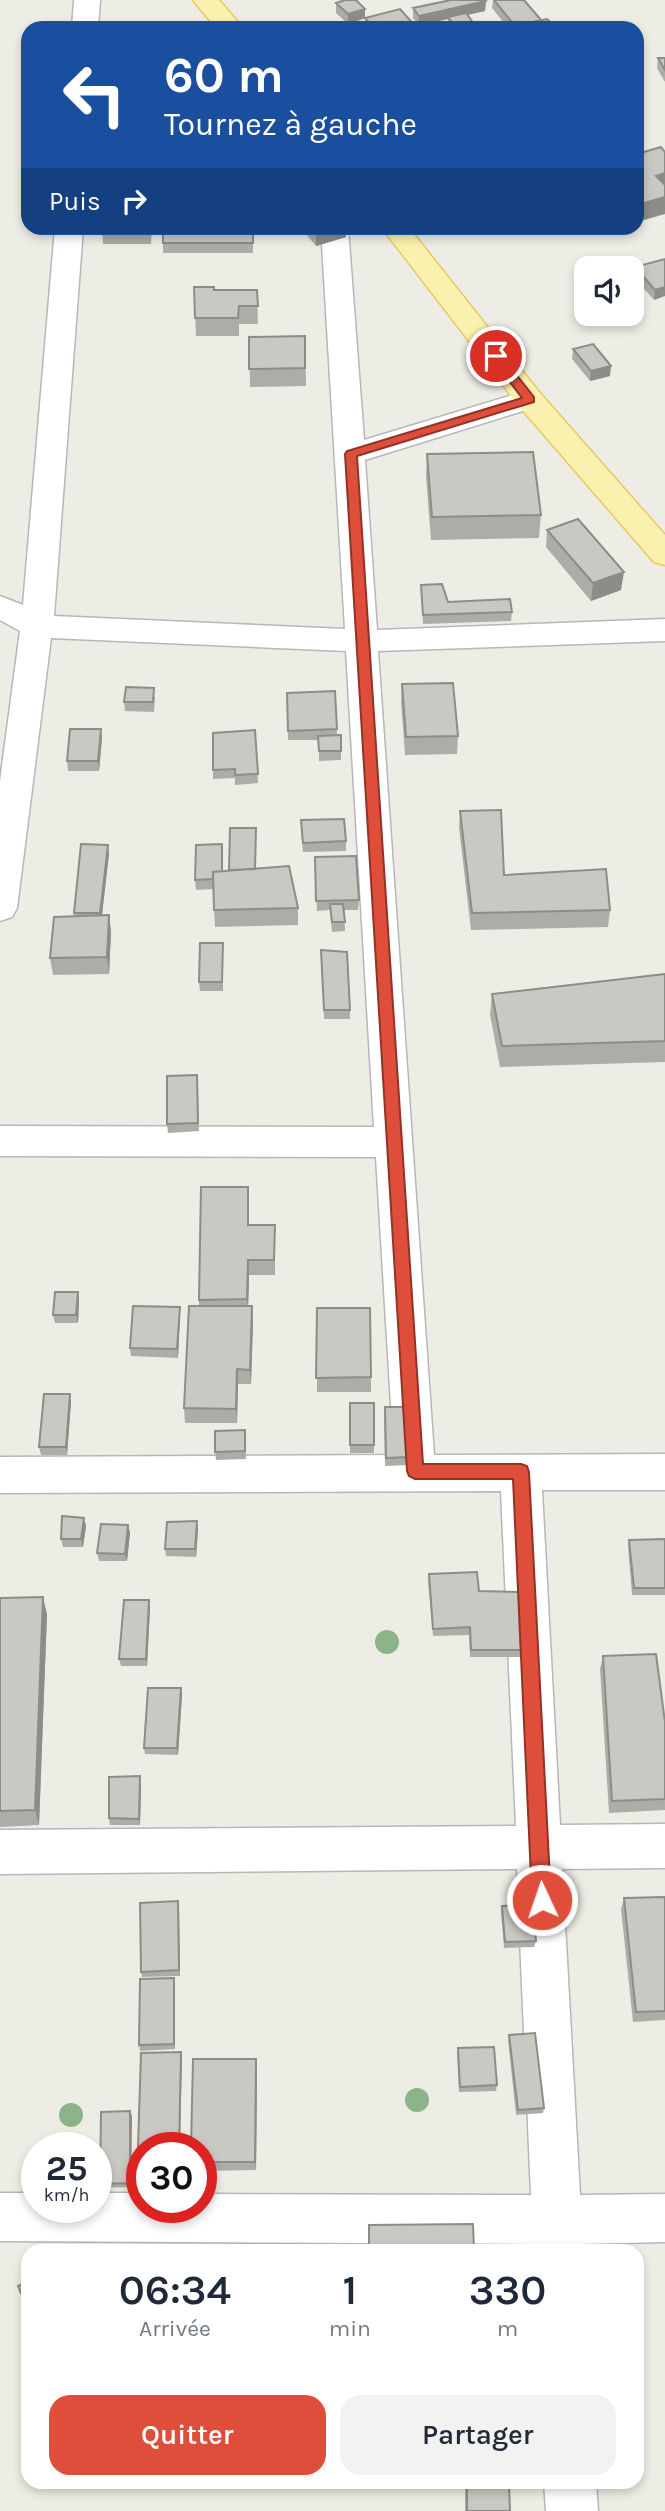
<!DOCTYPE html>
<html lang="fr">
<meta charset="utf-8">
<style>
:root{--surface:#fff;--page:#f2f2f3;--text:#1f2937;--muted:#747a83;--accent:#df4e3b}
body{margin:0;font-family:Karla,sans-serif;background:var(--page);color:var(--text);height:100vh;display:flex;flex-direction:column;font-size:26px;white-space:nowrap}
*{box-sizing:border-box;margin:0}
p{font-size:23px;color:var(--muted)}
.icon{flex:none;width:38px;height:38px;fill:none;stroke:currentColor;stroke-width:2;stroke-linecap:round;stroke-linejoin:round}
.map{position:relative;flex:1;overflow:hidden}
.side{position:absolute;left:21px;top:2244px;width:623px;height:245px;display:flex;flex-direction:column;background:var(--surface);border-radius:21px;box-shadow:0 4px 10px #0003}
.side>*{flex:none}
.hud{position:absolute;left:21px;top:21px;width:623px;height:214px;border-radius:21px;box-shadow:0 4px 10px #0003;background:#1a4fa0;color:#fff;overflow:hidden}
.buttons{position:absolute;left:574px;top:256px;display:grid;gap:14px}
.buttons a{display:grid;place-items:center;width:70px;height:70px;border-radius:14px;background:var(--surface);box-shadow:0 4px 10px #0003;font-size:35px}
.speed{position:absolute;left:21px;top:2132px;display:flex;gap:14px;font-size:35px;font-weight:700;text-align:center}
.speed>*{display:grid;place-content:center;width:91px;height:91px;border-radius:50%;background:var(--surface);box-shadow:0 4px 10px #0003;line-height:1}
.speed small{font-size:18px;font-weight:400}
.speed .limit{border:10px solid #d22;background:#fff;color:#111}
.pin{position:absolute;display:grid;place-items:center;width:60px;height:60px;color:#fff;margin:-30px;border:4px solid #fff;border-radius:50%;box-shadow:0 2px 7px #0007}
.me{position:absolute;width:77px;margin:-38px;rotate:357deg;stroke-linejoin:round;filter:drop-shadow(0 0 5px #0008)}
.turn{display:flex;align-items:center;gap:24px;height:147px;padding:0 28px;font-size:32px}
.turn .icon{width:91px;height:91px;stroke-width:2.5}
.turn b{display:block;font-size:49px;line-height:60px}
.then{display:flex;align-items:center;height:66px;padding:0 28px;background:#0003;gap:14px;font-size:26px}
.eta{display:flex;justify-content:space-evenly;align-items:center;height:119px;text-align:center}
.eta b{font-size:42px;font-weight:600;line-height:49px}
.primary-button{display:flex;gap:14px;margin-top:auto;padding:14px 28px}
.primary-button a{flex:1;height:80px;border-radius:21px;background:var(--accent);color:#fff;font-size:28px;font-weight:600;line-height:80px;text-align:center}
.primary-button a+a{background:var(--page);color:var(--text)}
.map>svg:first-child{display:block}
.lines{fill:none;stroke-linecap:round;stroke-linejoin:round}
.minor-casing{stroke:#b6b7bb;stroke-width:3}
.primary-casing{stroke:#e9c864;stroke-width:3}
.minor{fill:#fff;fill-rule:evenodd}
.primary{fill:#faf1af;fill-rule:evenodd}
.tree{fill:#8cb48b}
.wall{fill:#aeaca7}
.shaded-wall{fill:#8d8c88}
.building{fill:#cac8c2;stroke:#8d8c88;stroke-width:2}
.route{fill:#df4e3b;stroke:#913326;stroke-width:2}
</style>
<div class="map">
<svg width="665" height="2511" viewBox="0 0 665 2511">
<rect width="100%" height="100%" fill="#eeede5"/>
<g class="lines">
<g class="minor-casing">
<path id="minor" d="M74 0H100L98 28H72Z
M55 228H83L54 616 345 629 321 228H348L364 440 529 390 539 392 544 399 539 406 365 460 377 630 665 619V641L378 651 434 1455 665 1454V1490H542L560 1825 665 1824V1868L562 1869 580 2195 665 2194V2242L582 2244V2250H534L533 2244 0 2241V2193H37V2207H96V2193H142V2207H201V2194L531 2195 517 1869 0 1874V1830L516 1826 501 1491 0 1493V1457L394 1455 376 1157 0 1156V1126L374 1127 346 651 51 638 17 908 12 917 0 921V781L20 631 0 620V596L23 605Z
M544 2482H596L598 2511H546Z"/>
</g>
<g class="primary-casing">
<path id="primary" d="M193 0H219L243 28H216Z
M382 228H409L539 392 665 535V565L654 562 519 406Z"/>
</g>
<use href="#minor" class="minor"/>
<use href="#primary" class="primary"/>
</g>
<g class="tree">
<circle cx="387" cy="1642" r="12"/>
<circle cx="417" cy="2100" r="12"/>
<circle cx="71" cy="2115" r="12"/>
</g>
<path class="wall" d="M493 0H524L541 20 556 28H508L492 8Z
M486 1 485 11 467 15 477 28H441L448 27V19L419 25 413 18V8Z
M336 3 365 9V18L348 24 336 13Z
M365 18 417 28H365Z
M658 58H665V82L657 68Z
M102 228H152L151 244H103Z
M301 228H346V237L316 246Z
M253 229V253H163V243Z
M665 259 654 300 634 277 635 267Z
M194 287 214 290H257L258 324H239V336H196Z
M305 336 306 386 250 387 249 337Z
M573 349 610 376 590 381 572 359Z
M427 454 541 515 539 538 431 540 426 477Z
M547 530 621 590 591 601 546 547Z
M421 585 448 602 512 612 511 621 423 624Z
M402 684 458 736 457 754 405 755 401 701Z
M335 691 337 735H341V760L319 761V740H288L287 693Z
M155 697 154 712 125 711 124 702Z
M255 730 258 783 235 785V778L213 779V770Z
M102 738 99 771H68L67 761Z
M460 811 504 875 610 910 608 927 471 930 459 828Z
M301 830 346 841V851L303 852Z
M109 854 102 915H109L111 932 109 974 53 975 50 958 74 916V913Z
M222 854V871L256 869 298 908V925L215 927 213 889 196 890 195 880Z
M315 857 359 900 358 910H344L345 931 332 932 330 910 317 911Z
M223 943V991H200L199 982Z
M321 950 350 1010V1019H324Z
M665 974V1062L500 1067 490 1015 492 994Z
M198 1084 199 1131 168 1133 167 1124Z
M249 1203V1225H275V1275H249L248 1306 253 1321 251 1384H238L237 1423H185L184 1408 199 1306V1300Z
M78 1292 79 1301 78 1323H55L53 1315Z
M317 1308 371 1377V1392H317Z
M180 1315 178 1358 131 1356 130 1348Z
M71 1402 67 1455H41L39 1447Z
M350 1403H374V1453H350Z
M384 1415 410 1457V1465L385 1466Z
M245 1430 246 1459 216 1460 215 1452Z
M84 1518 86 1526 83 1547H63L61 1539Z
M197 1521 198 1529 196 1557 166 1556 165 1549Z
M128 1525 130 1533 127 1561H99L97 1553Z
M665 1539V1595H632L628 1547 629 1540Z
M429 1574 479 1591 521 1650 520 1657H470L469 1635 433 1636 428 1581Z
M0 1598 47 1614 39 1825 0 1827Z
M149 1600 150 1608 147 1666H121L119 1659Z
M603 1656 665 1722V1810L609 1813 600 1669Z
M181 1688 182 1695 178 1755 145 1754 144 1748Z
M141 1782 140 1825H110L109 1818Z
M665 1897V2020L633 2022 621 1909 624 1898Z
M178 1901 180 1976 142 1977 141 1972Z
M502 1906 536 1941 534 1947 504 1948 501 1913Z
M175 1984V2049L140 2051 139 2045Z
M509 2035 544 2108 543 2113 516 2115 508 2040Z
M458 2048 497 2085 496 2091 459 2092 457 2054Z
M256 2059 257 2069 256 2170 201 2171V2147Z
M130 2111 132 2116 131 2187 102 2188 100 2184Z
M465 2482H509L510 2511H465Z"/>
<path class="shaded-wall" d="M486 1 485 11 449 19 448 17V19L419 25V16Z
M365 9V18L348 24V14Z
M541 20 529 23V28H515V26Z
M665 173V190L656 176Z
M665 197V214L637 222V205Z
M316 228H346V237L316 246Z
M598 228H616L598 232Z
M665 287V296L654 300 655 290Z
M611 366 610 376 590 381 591 371Z
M624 572 621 590 591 601 593 583Z
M101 729 102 738 99 771 98 761Z
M108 845 109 854 101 923 100 913Z
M109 915 111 932 109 974 107 957Z
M248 1260 249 1275 248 1314 247 1299Z
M78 1292 79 1301 78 1323 76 1315Z
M252 1306 253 1321 251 1384 250 1370Z
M180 1307V1315L178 1358 177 1349Z
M237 1369 238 1384 237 1423 236 1409Z
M70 1394 71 1402 67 1455 66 1447Z
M84 1518 86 1526 83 1547 81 1539Z
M197 1521 198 1529 196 1557 195 1549Z
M128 1525 130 1533 127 1561 125 1554Z
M43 1597 47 1614 39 1825 35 1810Z
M149 1600 150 1608 147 1666 146 1659Z
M181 1688 182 1695 178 1755 177 1748Z
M140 1776 141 1782 140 1825 139 1819Z
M178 1901 179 1907 180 1976 179 1970Z
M174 1978 175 1984V2049L174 2044Z
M181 2052 182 2058 180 2147H179Z
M256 2059 257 2069 256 2170 255 2162Z
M130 2111 132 2116 131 2187 130 2183Z"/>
<path class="building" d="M345 0H356L365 9 348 14 336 3Z
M451 0H485L486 1 419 16 413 8Z
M494 0H524L541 20 515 26Z
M400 9 417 28H374L365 18Z
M466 13 477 28H456L448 17Z
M547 19 556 28H533L529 23Z
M658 58H665V70Z
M661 147 665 152V173L656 176 665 185V197L637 205V154Z
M163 229H253V243H163Z
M665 259V287L655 290 635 267Z
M194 287H214V290H257L258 306H239L238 318H195Z
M305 336V368L249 369V337Z
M593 344 611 366 591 371 573 349Z
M533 452 541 515 432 517 427 454Z
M578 519 624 572 593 583 547 530Z
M442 584 448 602 510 599 512 612 423 615 421 585Z
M453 683 458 736 406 737 402 684Z
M126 687 154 688 153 702H124Z
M335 691 337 729 288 731 287 693Z
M70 729H101L98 761H67Z
M255 730 258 774 235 775V769L213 770V733Z
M341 735V751H319L318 736Z
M501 810 504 875 606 869 610 910 472 913 460 811Z
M344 819 346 841 303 843 301 820Z
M230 828H256L255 869 229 870Z
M81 844 108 845 100 913H74Z
M222 844V871L213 872V879L195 880 196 845Z
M356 856 359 900 316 901 315 857Z
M289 866 298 908 214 910 213 872Z
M330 904H343L345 922H332Z
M109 915 107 957 50 958 54 917Z
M200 943H223L222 982H199Z
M321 950 347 952 350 1010H324Z
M665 974V1041L502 1046 492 994Z
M197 1075 198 1123 167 1124V1076Z
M201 1187H248V1225H275L274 1260H248L247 1299 199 1300Z
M55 1292H78L76 1315H53Z
M133 1306 180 1307 177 1349 130 1348Z
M189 1306H252L250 1370 237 1369 236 1409 184 1408Z
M317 1308H370L371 1377 316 1378Z
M44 1394H70L66 1447H39Z
M350 1403H374V1445H350Z
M385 1407H409L410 1457 386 1458Z
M245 1430V1451L215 1452V1431Z
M62 1516 84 1518 81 1539H61Z
M197 1521 195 1549H165L167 1522Z
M101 1524 128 1525 125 1554 97 1553Z
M665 1539V1588H634L629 1540Z
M477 1572 479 1591 519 1592 521 1650H471L470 1627 433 1629 429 1574Z
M43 1597 35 1810 0 1811V1598Z
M124 1600H149L146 1659H119Z
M656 1654 665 1722V1799L612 1801 603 1656Z
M148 1688H181L177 1748H144Z
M140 1776 139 1819 109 1818V1777Z
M665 1897V2011L636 2012 624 1898Z
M178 1901 179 1970 141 1972 140 1903Z
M533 1905 536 1941 505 1942 502 1906Z
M174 1978V2044L139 2045 140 1979Z
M535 2033 544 2108 518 2110 509 2035Z
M494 2047 497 2085 460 2087 458 2048Z
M181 2052 179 2147H138L141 2053Z
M193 2059H256L255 2162H201V2147H191Z
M130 2111V2183L100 2184 101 2112Z
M473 2224 474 2250H369V2225Z
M28 2281V2310L18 2286Z
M467 2482H509L510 2511H467Z"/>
<path class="route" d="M496 353 500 354 534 397V402L357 456 423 1464H521L527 1466 529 1472 551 1900 548 1907 542 1909 535 1907 532 1900 513 1479H415L409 1476 407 1471 345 454 347 451 522 398 490 356Z"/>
</svg>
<div class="buttons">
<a><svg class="icon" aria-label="sound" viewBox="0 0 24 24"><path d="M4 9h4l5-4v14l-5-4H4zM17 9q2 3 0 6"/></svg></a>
</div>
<div class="speed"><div>25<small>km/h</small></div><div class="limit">30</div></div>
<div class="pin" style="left:496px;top:356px;background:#d93025"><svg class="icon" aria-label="arrive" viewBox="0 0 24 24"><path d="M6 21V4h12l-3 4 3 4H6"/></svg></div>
<svg class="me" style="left:542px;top:1900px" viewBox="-20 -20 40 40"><circle r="17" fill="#df4e3b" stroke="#fff" stroke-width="3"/><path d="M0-11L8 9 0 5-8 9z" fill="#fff"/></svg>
<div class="hud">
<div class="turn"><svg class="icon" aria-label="left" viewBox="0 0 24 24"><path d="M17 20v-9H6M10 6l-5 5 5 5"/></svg><div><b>60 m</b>Tournez à gauche</div></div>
<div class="then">Puis<svg class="icon" aria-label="right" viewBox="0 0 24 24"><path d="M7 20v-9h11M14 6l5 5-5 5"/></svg></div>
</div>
<section class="side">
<div class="eta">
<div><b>06:34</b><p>Arrivée</p></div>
<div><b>1</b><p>min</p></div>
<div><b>330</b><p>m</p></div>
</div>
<div class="primary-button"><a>Quitter</a><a>Partager</a></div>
</section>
</div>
